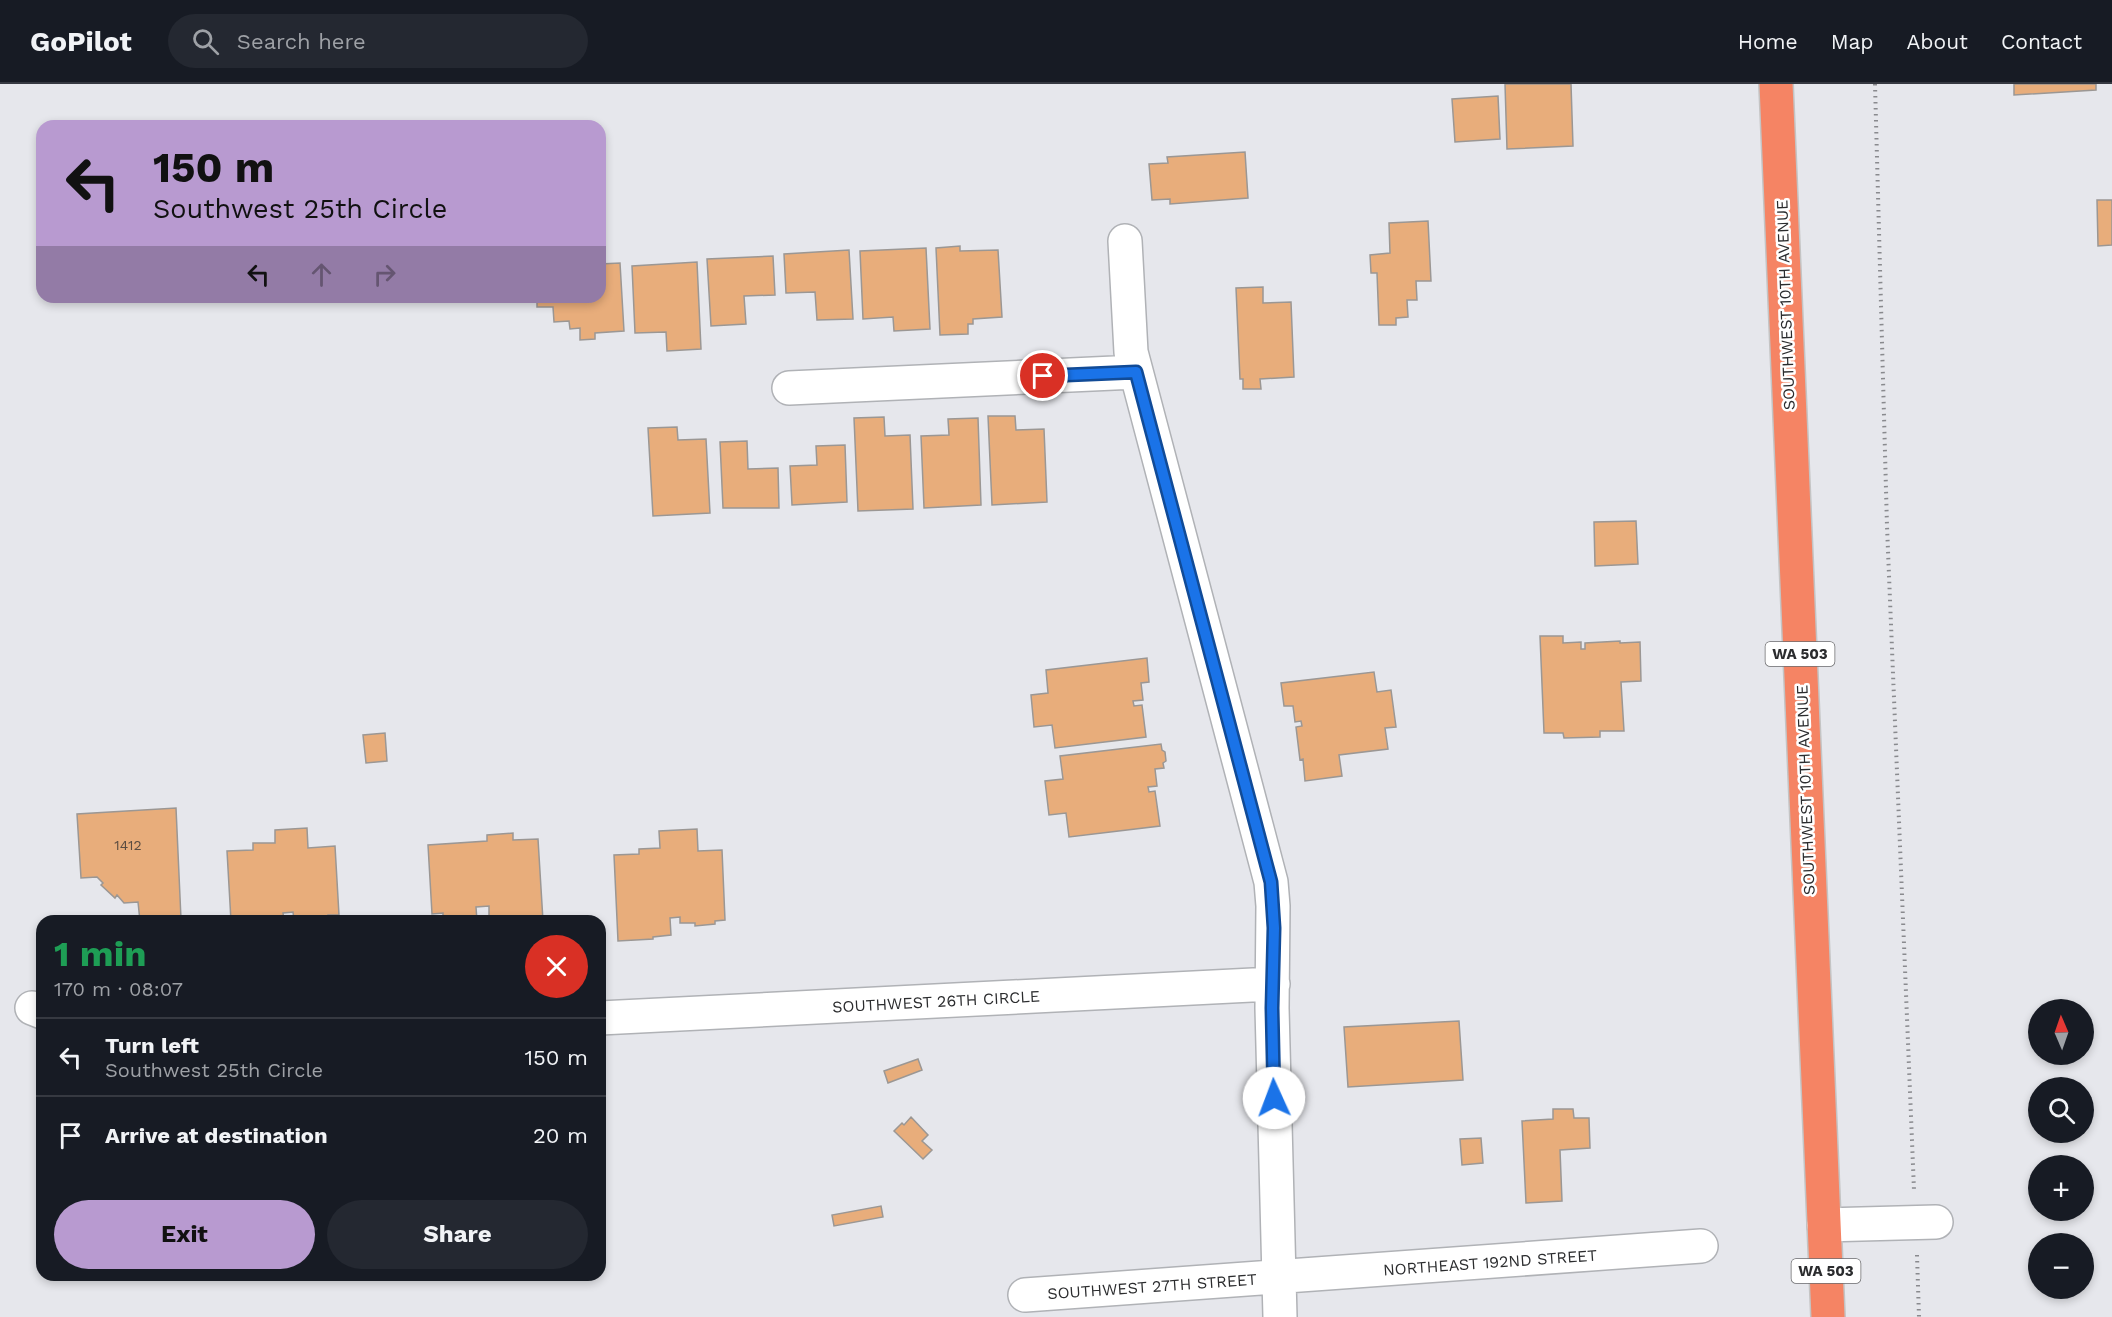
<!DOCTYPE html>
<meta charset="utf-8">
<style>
:root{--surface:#171b24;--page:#242831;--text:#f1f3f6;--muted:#9ea1a6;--line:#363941;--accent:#b89ad0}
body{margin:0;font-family:"Work Sans",sans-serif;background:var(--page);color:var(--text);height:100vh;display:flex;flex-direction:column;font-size:22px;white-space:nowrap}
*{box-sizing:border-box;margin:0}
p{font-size:20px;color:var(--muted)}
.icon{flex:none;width:33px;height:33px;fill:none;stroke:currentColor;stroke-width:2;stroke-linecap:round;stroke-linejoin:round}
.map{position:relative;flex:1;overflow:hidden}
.drawer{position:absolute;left:36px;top:831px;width:570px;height:366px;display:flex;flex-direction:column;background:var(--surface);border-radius:18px;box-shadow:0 3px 9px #0003}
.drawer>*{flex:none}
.top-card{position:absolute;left:36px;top:36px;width:570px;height:183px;border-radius:18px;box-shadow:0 3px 9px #0003;background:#b89ad0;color:#111;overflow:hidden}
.needle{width:39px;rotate:358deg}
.buttons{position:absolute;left:2028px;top:915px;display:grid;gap:12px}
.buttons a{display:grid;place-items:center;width:66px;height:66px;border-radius:50%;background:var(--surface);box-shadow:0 3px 9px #0003;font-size:30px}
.pin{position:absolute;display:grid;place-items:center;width:51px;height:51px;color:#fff;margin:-26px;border:3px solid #fff;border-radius:50%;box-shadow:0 2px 6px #0007}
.me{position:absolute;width:66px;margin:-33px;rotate:358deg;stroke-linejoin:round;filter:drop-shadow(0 0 4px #0008)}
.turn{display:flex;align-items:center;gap:21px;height:126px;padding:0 18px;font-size:27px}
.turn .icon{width:78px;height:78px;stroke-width:2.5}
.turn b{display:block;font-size:42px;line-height:51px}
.lanes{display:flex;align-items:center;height:57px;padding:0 18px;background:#0003;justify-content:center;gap:30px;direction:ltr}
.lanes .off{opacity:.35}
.round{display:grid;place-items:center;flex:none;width:63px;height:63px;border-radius:32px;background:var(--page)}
.overview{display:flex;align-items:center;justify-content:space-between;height:102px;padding:0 18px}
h1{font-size:36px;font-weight:700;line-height:45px;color:#1e9e55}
.primary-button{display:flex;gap:12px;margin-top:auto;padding:12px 18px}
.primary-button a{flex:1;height:69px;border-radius:36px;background:var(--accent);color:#111;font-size:24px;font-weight:700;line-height:69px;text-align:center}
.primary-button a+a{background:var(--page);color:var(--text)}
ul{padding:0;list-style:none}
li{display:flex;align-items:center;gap:18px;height:78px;padding:0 18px;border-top:2px solid var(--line)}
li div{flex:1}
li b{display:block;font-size:22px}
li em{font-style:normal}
header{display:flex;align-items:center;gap:36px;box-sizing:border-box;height:84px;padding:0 30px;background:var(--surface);border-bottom:2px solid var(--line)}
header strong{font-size:28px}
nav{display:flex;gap:33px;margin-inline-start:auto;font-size:21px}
.search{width:420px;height:54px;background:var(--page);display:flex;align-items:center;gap:15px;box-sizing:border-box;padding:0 21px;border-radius:33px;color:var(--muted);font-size:22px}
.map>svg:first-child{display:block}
.building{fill:#e8ad7b;stroke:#9b9794;stroke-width:1.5}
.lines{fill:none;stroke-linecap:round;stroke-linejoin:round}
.minor-casing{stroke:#b0b2b6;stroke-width:36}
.highway-casing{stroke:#c4c4c4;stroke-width:36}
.path{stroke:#898a8e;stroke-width:4;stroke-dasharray:1.5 4.5;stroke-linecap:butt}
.minor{stroke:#fff;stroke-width:33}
.highway{stroke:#f58464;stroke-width:33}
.route-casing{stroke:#114b97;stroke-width:15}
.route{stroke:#1a73e8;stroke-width:10}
.labels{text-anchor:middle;stroke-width:5;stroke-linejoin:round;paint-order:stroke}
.number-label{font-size:14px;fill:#5a4c41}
.shield{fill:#fff;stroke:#6b6b6d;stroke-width:1.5}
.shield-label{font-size:15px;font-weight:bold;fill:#2b2c2e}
.street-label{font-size:16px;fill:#2b2c2e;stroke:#fff}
</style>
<header>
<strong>GoPilot</strong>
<div class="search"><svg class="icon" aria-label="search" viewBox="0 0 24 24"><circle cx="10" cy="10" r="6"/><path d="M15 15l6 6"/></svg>Search here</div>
<nav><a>Home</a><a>Map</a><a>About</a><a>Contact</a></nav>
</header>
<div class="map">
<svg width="2112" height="1233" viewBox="0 0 2112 1233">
<rect width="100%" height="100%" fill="#e6e7ec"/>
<path class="building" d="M1505 0H1571L1573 62 1507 65Z
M2014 0H2096V6L2014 11Z
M1498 12 1500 55 1455 58 1452 15Z
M1245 68 1248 114 1170 120V115L1152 116 1149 80 1168 79 1167 73Z
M2097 116H2112V161L2098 162Z
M1428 137 1431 197H1416L1417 216H1407L1408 233 1396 234V241H1379L1377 189H1371L1370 171 1390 169 1389 139Z
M960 162V167L998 166 1002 233 973 235V240H968V250L940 251 936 164Z
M926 164 930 245 894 247 893 233 863 235 860 167Z
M849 166 853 235 817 236 815 208 786 209 784 170Z
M773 172 775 211 744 212 746 240 711 242 707 175Z
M697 178 701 265 667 267 666 248 635 249 632 182Z
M620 179 624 247 595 249V255L580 256V244L570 245 569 237 554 238 553 223H537V213H600V180Z
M1263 203V219L1291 218 1294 293 1260 295 1261 305H1243V295H1240L1236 204Z
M988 332H1015L1016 346 1044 345 1047 418 992 421Z
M884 333 885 352 910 351 913 425 858 427 854 334Z
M978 334 981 421 924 424 921 352 949 351 948 335Z
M677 343 678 356 706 355 710 429 653 432 648 344Z
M747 357 748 385 778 384 779 424H723L720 358Z
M845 361 847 418 792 421 790 382 817 381 816 362Z
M1636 437 1638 480 1595 482 1594 438Z
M1540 552H1563V559L1581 558V565H1585V559L1620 557V559L1640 558 1641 597 1621 598 1624 647H1600V653L1564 654 1563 649H1544Z
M1147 574 1149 598 1141 599 1143 616 1133 617 1134 622 1142 621 1146 653 1055 664 1052 641 1034 643 1031 611 1048 609 1046 586Z
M1374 588 1377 608 1391 606 1396 643 1385 644 1388 665 1339 671 1342 692 1305 697 1303 675 1300 676 1296 643 1302 642 1301 637 1295 638 1293 622H1284L1281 599Z
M385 649 387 677 366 679 363 651Z
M1161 660 1162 666 1165 668 1166 677 1163 679 1164 684 1155 685 1157 702 1148 703 1149 708 1155 707 1160 742 1069 753 1066 729 1049 731 1045 697 1063 695 1060 672Z
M176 724 181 835 140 837 138 818 124 819 117 811 115 814 101 801 103 799 97 793 81 794 77 730Z
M307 744 308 764 335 762 339 831H328V837H308V835L294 836 293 828 283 829 284 837H231L227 767 253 766V759H275V746Z
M697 745 698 767 722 766 725 836 715 837V840L695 842V839H680V833L670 834 671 851 653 853V855L618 857 614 771 639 770V765L660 764 659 747Z
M513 749V756L538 755 543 837H489V822L476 823 477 837H462L461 833 443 834V829L432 830 428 761 487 757V751Z
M1459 937 1463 996 1348 1003 1344 943Z
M918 975 922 986 888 999 884 987Z
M1553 1025H1573L1574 1034H1589L1590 1064 1560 1066 1562 1117 1526 1119 1522 1037 1553 1035Z
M911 1033 928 1051 922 1057 932 1066 923 1075 894 1047 902 1039 904 1041Z
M1481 1054 1483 1079 1462 1081 1460 1055Z
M881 1122 883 1133 834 1142 832 1131Z"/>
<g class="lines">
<g class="minor-casing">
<path id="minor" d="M1125 157 1131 268 1271 798 1273 822 1272 924 1280 1233
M789 304 1136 288
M32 924 42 928
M600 934 1273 900
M1824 1141 1936 1138
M1025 1211 1701 1162"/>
</g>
<g class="highway-casing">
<path id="highway" d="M1776 0 1828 1233"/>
</g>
<path class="path" d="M1875 0 1887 442 1914 1106
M1917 1171 1919 1233"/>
<use href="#minor" class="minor"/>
<use href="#highway" class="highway"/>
</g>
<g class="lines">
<g class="route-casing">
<path id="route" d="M1043 292 1136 288 1271 798 1274 844 1272 924 1274 1014"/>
</g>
<use href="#route" class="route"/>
</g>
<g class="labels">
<g class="number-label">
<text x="128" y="766">1412</text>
</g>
<g class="shield">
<rect x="1765.5" y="558" width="69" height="24" rx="4.5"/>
<rect x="1791.5" y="1175" width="69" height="24" rx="4.5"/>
</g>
<g class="shield-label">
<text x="1800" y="575">WA 503</text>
<text x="1826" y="1192">WA 503</text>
</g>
<g class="street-label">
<text transform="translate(1785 221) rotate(-92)" y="6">SOUTHWEST 10TH AVENUE</text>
<text transform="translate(1805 706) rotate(-92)" y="6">SOUTHWEST 10TH AVENUE</text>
<text transform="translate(936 917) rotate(-3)" y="6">SOUTHWEST 26TH CIRCLE</text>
<text transform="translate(1490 1178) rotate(-4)" y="6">NORTHEAST 192ND STREET</text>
<text transform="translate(1152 1202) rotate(-4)" y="6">SOUTHWEST 27TH STREET</text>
</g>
</g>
</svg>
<div class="buttons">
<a><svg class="needle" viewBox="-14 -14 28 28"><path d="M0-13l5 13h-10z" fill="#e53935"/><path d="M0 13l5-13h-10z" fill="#9ea1a6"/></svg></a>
<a><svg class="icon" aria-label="search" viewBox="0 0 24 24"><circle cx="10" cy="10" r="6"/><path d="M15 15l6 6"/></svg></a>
<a>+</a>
<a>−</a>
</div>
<div class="pin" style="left:1043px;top:292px;background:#d93025"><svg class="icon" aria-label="arrive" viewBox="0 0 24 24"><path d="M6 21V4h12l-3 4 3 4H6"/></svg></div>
<svg class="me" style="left:1274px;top:1014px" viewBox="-20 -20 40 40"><circle r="19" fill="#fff"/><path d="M0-13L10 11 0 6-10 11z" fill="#1a73e8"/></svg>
<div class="top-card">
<div class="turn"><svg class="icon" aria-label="left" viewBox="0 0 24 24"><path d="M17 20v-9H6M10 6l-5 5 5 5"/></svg><div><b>150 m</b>Southwest 25th Circle</div></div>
<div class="lanes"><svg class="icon" aria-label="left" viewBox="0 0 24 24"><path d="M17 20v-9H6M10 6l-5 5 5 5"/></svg><svg class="icon off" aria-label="ahead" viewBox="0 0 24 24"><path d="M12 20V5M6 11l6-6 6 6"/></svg><svg class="icon off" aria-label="right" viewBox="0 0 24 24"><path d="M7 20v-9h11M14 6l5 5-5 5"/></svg></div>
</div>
<section class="drawer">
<div class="overview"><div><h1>1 min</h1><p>170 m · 08:07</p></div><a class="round" style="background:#d93025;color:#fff"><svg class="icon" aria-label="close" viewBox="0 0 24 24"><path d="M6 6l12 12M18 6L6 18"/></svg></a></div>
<ul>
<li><svg class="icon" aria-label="left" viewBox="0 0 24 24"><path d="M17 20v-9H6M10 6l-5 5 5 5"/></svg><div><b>Turn left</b><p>Southwest 25th Circle</p></div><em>150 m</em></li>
<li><svg class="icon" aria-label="arrive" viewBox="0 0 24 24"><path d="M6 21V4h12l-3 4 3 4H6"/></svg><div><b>Arrive at destination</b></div><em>20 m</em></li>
</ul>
<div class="primary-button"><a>Exit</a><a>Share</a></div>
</section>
</div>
